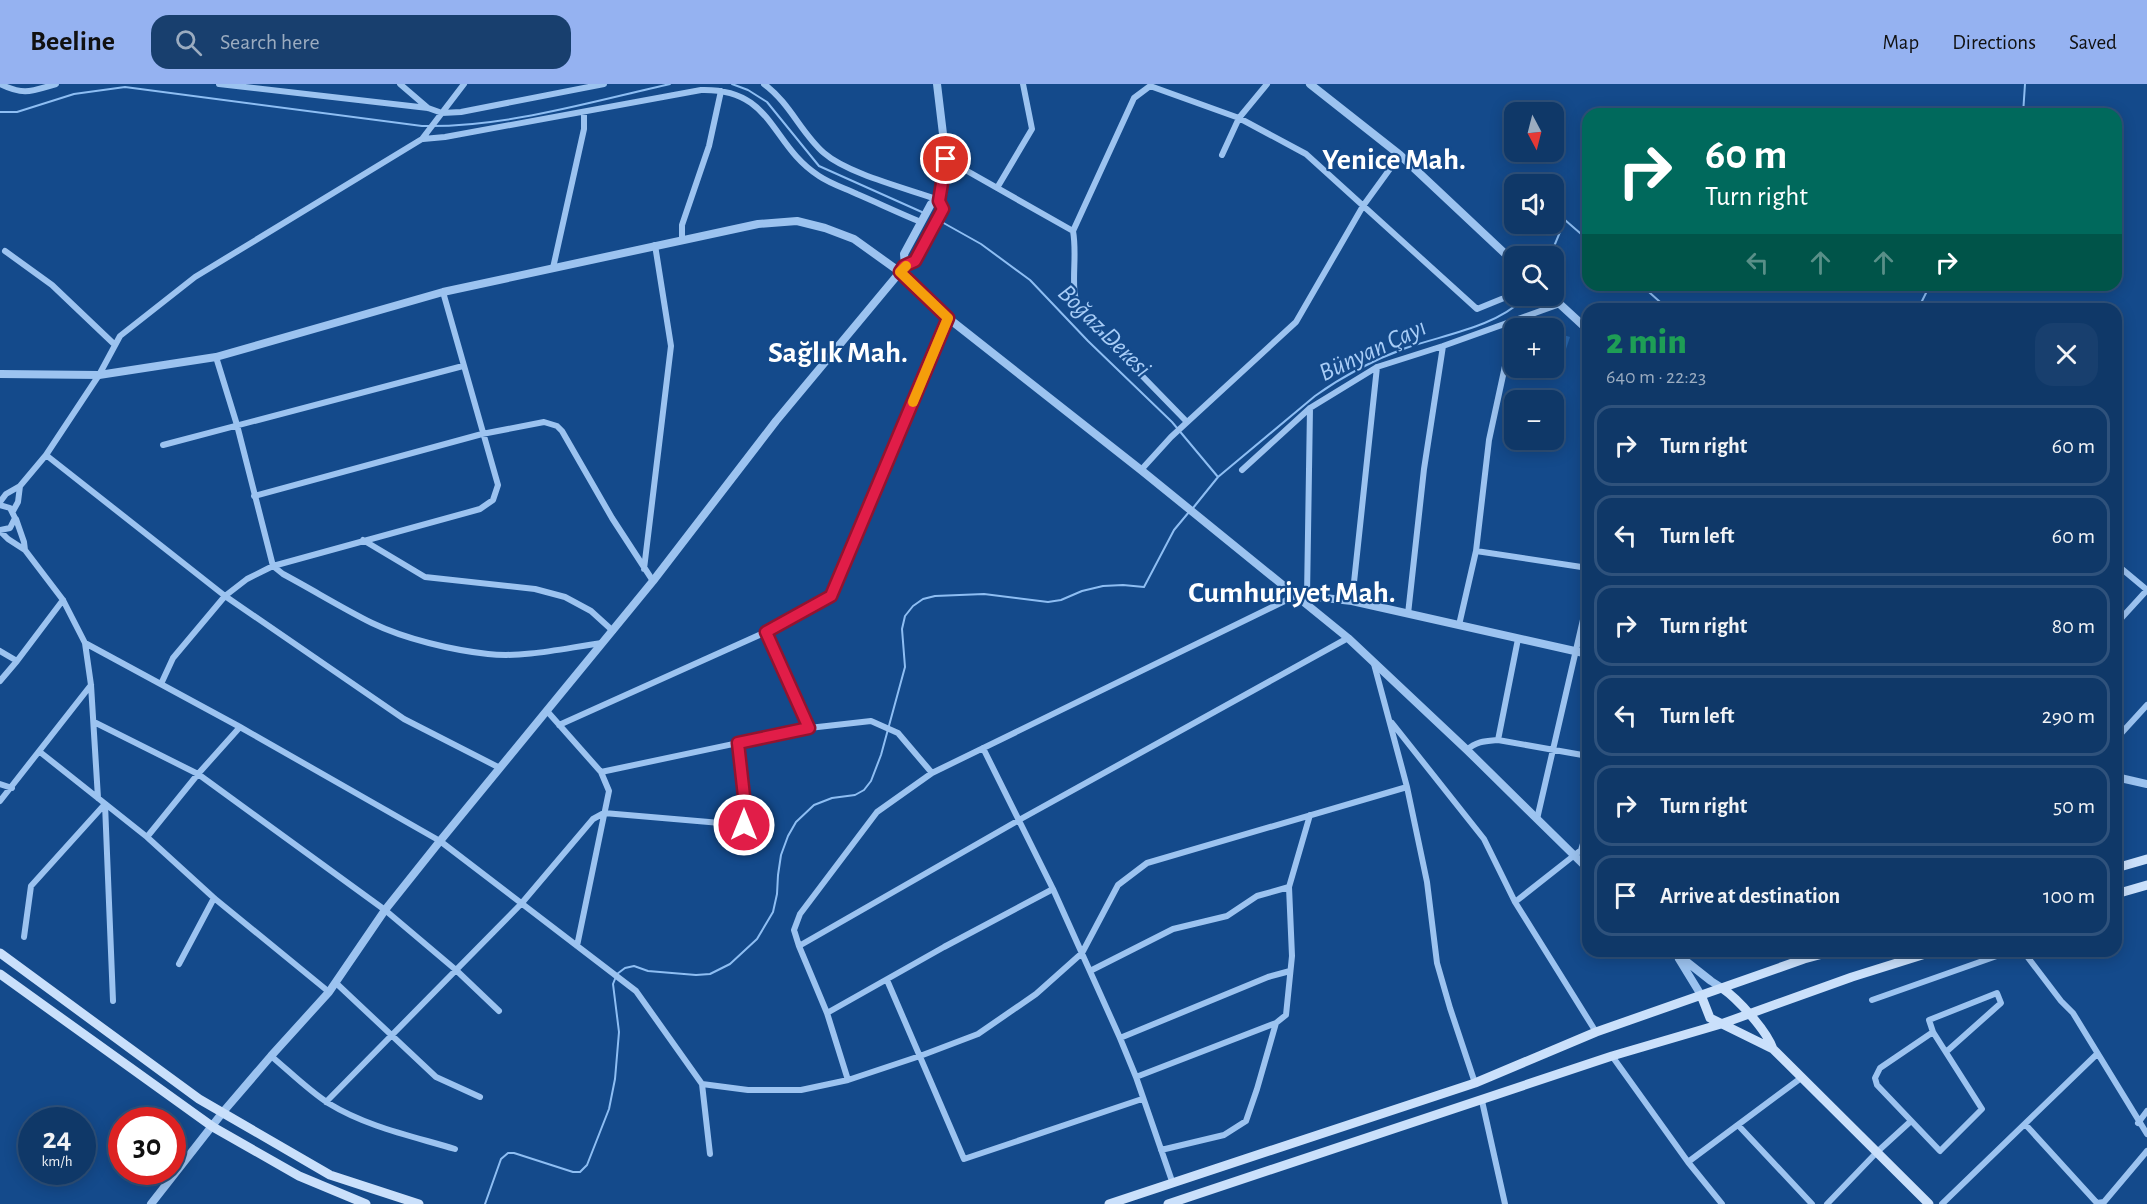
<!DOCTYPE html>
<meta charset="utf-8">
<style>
:root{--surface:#0f3868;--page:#183f6e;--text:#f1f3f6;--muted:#9bacc0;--line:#2f527c;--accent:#95b2f1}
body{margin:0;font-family:"Alegreya Sans",sans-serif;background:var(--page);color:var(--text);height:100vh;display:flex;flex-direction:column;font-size:22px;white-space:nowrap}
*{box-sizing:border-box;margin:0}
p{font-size:20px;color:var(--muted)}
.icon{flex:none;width:33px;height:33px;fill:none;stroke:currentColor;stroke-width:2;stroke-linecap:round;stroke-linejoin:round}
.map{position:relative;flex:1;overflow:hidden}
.drawer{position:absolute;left:1582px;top:219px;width:540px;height:654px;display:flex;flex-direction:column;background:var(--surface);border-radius:18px;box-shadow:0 3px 15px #0003,0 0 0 2px var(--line)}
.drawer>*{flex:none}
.hud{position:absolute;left:1582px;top:24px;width:540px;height:183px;border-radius:18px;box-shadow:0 3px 15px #0003,0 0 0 2px var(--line);background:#00695c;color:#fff;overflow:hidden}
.needle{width:39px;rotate:173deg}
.controls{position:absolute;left:1504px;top:18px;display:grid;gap:12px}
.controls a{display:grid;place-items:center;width:60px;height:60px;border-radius:12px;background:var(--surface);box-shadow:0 3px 15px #0003,0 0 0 2px var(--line);font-size:30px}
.speed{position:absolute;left:18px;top:1023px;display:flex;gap:12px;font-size:30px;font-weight:700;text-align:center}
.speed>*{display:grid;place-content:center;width:78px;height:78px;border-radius:50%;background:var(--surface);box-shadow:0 3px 15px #0003,0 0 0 2px var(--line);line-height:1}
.speed small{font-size:15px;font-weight:400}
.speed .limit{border:9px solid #d22;background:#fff;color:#111}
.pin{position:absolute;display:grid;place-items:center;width:51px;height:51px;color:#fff;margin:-26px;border:3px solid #fff;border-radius:50%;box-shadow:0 2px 6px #0007}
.me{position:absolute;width:66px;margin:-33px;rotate:0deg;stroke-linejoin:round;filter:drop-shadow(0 0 4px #0008)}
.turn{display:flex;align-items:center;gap:21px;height:126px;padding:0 24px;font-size:27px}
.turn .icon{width:78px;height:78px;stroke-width:2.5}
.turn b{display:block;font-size:42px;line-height:51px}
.lanes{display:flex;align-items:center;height:57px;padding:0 24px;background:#0003;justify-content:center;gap:30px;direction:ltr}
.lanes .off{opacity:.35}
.round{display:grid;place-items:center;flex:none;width:63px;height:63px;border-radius:18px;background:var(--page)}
.overview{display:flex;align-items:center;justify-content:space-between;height:102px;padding:0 24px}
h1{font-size:36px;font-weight:800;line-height:45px;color:#1e9e55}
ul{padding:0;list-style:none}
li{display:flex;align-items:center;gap:18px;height:81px;margin:0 12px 9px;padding:0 12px;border:3px solid var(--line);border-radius:18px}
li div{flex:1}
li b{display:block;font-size:22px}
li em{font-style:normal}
header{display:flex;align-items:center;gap:36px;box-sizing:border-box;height:84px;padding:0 30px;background:var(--accent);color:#111}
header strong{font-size:28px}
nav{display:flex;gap:33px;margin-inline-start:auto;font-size:21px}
.search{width:420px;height:54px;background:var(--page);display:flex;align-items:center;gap:15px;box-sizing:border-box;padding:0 21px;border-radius:18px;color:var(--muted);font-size:22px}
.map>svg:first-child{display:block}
.green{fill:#2664aa}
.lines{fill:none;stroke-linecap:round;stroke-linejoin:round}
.stream{stroke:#8ebef3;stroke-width:2}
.minor{stroke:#9cc3f0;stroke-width:6}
.tertiary{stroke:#9cc3f0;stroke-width:8}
.secondary{stroke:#cae0fb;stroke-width:9}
.route-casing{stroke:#92132f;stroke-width:15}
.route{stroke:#e11d48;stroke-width:10}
.slow{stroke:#f59e0b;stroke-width:10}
.labels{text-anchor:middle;stroke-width:4.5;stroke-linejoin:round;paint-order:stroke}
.water-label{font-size:26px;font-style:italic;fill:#a8cdf7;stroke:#144a8b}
.district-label{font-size:30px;font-weight:bold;fill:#fff;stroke:#144a8b}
</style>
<header>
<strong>Beeline</strong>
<div class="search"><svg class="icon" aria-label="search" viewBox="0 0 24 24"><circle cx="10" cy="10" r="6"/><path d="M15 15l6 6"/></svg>Search here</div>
<nav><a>Map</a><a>Directions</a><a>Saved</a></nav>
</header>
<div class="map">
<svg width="2147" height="1120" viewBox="0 0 2147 1120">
<rect width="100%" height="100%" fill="#144a8b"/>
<path class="green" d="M1554 248 1570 253 1562 277 1554 275Z"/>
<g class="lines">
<path class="stream" d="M732 0 748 6 767 18 819 82 924 129
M0 28H17L74 10 125 3 422 42C503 44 590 18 670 0
M2023 30 2025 0
M940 137 981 160 1030 196 1088 257 1172 338 1218 393
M1550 172 1565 136 1588 156
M1641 201 1668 225
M1918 225 1930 201
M1193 424 1218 393 1315 312C1343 292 1373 276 1406 264 1446 250 1493 244 1525 214
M485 1120 501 1075 508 1069H514L573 1088H580L587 1081 609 1025 615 995 619 948 613 900 617 890 625 884 634 882 648 887 696 891 710 890 730 880 757 855 773 828 777 810 778 791 781 771 788 752 796 738 814 721 832 714 855 711 864 706 871 697 881 671 905 583 902 545 905 532 913 522 923 515 935 512 984 510 1048 518 1061 516 1082 507 1103 502 1123 501 1144 503 1174 446 1189 428"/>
<path class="minor" d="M0 0C24 12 32 7 56 0
M219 0 428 24 442 29 461 28 604 0
M400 0 428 24
M764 0C790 19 801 49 824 69 848 90 909 105 939 116
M423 55 445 53 701 6C774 4 770 61 819 92 831 100 844 104 857 110 878 119 899 129 921 138
M1222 71 1239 34 1267 0
M946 75 1073 147 1134 14 1150 2 1239 34 1306 70 1477 225 1504 214 1515 201
M997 104 1032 45 1023 0
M1073 147C1078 174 1069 202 1079 227L1187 338
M682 156V141L709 62 721 7
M5 167 52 201 115 261
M553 184 584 45V29
M216 273 237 341 273 482 283 490C313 506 342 524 372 539 405 555 452 566 488 570 525 574 565 564 602 559
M163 361 463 282
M46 371 225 512 404 635 500 684
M1141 386 1171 353 1296 238 1363 122 1400 71
M1242 386 1310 324 1377 283 1443 262 1560 220
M254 412 482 350 544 338 557 342 562 347 612 434 653 497
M0 418 6 410 20 402 46 371 99 291 120 252 195 193 422 55 464 0
M0 421 10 424 15 434 10 444 0 446
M13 427 18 418 20 402
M16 435 24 458 25 466
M0 447 8 455 25 466 63 516 85 559 91 601 98 714
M363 456 425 493 535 505 565 513 591 527 613 547
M1476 467 1588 484
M2116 480 2147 506
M644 485 671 262 655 161
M1307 512 1310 324
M1352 517 1377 283
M1408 530 1424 385 1443 262
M2116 540 2147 506
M1459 541 1476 467 1489 356 1515 236
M766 548 809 644
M85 559 240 643 440 757 636 907 702 1000 710 1070
M0 567 17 577
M1374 580 1407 703 1427 798 1437 879 1450 924 1475 999
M0 597 17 577 63 516
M161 600 173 574 225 512 247 495 273 482 480 425 493 416 498 401 443 208
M547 627 601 688 609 707 577 862
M94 638 198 690 385 826 456 886 499 927
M1392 639 1484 755 1515 818 1596 948
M559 641 766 548 831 512 948 234
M2116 655 2147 621
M1498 656 1588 672
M983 664 1053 805 1120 954 1136 993 1173 1100
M1467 666C1476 657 1486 657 1498 656L1518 555
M40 668 147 753 214 814 329 908
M601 688 809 644 871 637 898 649 932 689
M0 700 12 704
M0 717 91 601
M105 720 113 917
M1537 735 1588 514
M147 753 198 690 240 643
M1515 818 1581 766 1588 743
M24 853 31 802 105 720
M799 862 1019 736 1348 554
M2023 867 2061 917 2073 929 2147 1050
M179 880 214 814
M1090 887 1173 845 1227 832 1257 812 1289 803
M887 896 964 1075 1142 1015
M336 899 436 993 480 1013
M1872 916 2011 867
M827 929 944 863 1053 805
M1933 948 1880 984 1875 994 1877 1001 1940 1067 1982 1025 1933 948 1929 936 1997 909 2001 919 1946 968
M1120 954 1268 893 1290 887
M271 972C289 987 308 1006 328 1019 367 1043 412 1052 455 1065
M1612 972 1688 1078 1722 1120
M1136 993 1276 939 1286 931 1292 872 1289 803 1310 731
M848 996 827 929 799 862 794 846 800 830 877 728 932 689 1297 511
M702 1000 748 1006H801L848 996 920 972 978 950 1036 910 1082 869 1118 801 1147 779 1407 703
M1482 1017 1505 1120
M326 1018 521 820 593 735 604 729 744 741 745 721 738 659
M2138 1039 2147 1027
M2025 1040 2097 1119 2104 1118 2147 1067
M1738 1041 1812 1120
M1161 1066 1224 1051 1246 1037 1257 1005 1276 939
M1688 1078 1801 994
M1827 1120 1877 1068 1911 1037
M1942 1120 2097 970"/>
<path class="tertiary" d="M1310 0 1400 71 1515 179
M905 182 904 170 931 120 939 117
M1551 212 1588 246
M0 290 99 291 216 273 443 208 758 140 797 137 825 144 854 155 900 188 948 234 1141 386 1348 554 1467 666 1588 785
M1297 511 1352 517 1588 570
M2116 693 2147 700
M1673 867 1711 897 1722 904
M1679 875 1701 911
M151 1120 223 1028 271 972 329 908 385 826 440 757 653 497 776 337 905 182 915 177 943 125 939 117 946 75 937 0"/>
<path class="secondary" d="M2116 784 2147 775
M2116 810 2147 801
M0 869 199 1015 330 1091 419 1120
M0 890 213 1043 299 1092 366 1120
M1722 904C1738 915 1767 947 1773 965L1929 1120
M1701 911 1710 934 1773 965
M1109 1120 1475 999 1596 948 1804 875 1834 867
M1168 1120 1612 972 1721 940 1852 893 1935 867"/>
</g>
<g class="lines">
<g class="route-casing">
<path id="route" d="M744 741 745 721 738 659 809 644 766 548 831 512 948 234 900 188 904 182 915 177 943 125 939 117 946 75"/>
</g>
<use href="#route" class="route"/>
<path class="slow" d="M906 182 900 188 948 234 913 318"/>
</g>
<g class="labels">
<g class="water-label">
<text transform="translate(1105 246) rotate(45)" y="9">Boğaz Deresi</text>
<text transform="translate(1372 265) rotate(-25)" y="9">Bünyan Çayı</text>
</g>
<g class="district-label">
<text x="1394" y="85">Yenice Mah.</text>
<text x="838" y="278">Sağlık Mah.</text>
<text x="1292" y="518">Cumhuriyet Mah.</text>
</g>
</g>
</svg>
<div class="controls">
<a><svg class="needle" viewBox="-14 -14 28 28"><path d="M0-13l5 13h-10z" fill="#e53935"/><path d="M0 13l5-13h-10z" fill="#9bacc0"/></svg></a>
<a><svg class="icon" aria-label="sound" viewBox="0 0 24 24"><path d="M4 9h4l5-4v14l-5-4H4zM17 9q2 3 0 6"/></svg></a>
<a><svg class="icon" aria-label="search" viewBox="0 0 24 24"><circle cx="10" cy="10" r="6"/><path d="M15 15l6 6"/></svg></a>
<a>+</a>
<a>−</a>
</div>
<div class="speed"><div>24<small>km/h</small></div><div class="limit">30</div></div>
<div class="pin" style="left:946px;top:75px;background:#d93025"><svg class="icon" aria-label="arrive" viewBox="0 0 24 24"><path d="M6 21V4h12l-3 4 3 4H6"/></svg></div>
<svg class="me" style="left:744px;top:741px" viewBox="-20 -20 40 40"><circle r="17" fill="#e11d48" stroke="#fff" stroke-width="3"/><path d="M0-11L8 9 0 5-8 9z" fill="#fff"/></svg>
<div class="hud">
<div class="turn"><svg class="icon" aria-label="right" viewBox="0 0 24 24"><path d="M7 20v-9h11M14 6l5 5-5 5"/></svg><div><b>60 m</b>Turn right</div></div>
<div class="lanes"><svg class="icon off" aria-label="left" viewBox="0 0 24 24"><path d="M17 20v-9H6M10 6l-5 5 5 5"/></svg><svg class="icon off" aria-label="ahead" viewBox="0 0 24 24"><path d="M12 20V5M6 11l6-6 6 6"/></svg><svg class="icon off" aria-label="ahead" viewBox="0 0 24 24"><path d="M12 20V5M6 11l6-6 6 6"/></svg><svg class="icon" aria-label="right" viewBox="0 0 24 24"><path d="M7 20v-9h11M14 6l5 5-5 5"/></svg></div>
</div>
<section class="drawer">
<div class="overview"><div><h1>2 min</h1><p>640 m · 22:23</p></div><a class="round"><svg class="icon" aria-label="close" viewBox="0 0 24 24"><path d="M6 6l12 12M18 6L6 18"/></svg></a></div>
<ul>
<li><svg class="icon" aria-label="right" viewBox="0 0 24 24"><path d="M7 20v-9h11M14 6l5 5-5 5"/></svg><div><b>Turn right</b></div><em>60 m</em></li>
<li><svg class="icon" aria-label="left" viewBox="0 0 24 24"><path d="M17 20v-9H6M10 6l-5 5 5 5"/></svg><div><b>Turn left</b></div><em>60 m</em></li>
<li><svg class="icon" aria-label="right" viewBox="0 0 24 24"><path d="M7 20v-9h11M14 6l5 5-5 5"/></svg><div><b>Turn right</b></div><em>80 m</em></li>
<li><svg class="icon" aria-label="left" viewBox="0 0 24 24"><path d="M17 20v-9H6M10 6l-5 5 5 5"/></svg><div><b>Turn left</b></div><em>290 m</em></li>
<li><svg class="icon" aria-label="right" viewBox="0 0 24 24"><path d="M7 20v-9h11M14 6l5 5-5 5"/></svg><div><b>Turn right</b></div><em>50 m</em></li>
<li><svg class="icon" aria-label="arrive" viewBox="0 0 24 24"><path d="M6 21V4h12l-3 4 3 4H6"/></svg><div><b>Arrive at destination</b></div><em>100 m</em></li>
</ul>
</section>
</div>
